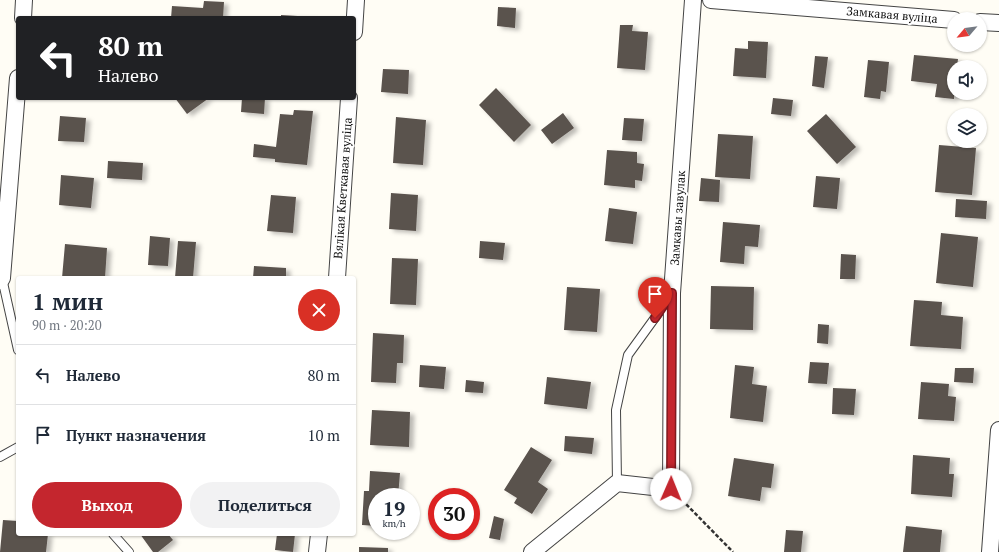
<!DOCTYPE html>
<html lang="ru">
<meta charset="utf-8">
<style>
:root{--surface:#fff;--page:#f2f2f3;--text:#1f2937;--muted:#747a83;--line:#e0e1e3;--accent:#c4262e}
body{margin:0;font-family:"PT Serif",serif;background:var(--page);color:var(--text);height:100vh;display:flex;flex-direction:column;font-size:15px;white-space:nowrap}
*{box-sizing:border-box;margin:0}
p{font-size:13px;color:var(--muted)}
.icon{flex:none;width:22px;height:22px;fill:none;stroke:currentColor;stroke-width:2;stroke-linecap:round;stroke-linejoin:round}
.map{position:relative;flex:1;overflow:hidden}
.panel{position:absolute;left:16px;top:276px;width:340px;height:260px;display:flex;flex-direction:column;background:var(--surface);border-radius:4px;box-shadow:0 1px 3px #0004}
.panel>*{flex:none}
.banner{position:absolute;left:16px;top:16px;width:340px;height:84px;border-radius:4px;box-shadow:0 1px 3px #0004;background:#202124;color:#fff;overflow:hidden}
.needle{width:26px;rotate:241deg}
.controls{position:absolute;left:947px;top:12px;display:grid;gap:8px}
.controls a{display:grid;place-items:center;width:40px;height:40px;border-radius:50%;background:var(--surface);box-shadow:0 1px 3px #0004;font-size:20px}
.speed{position:absolute;left:368px;top:488px;display:flex;gap:8px;font-size:20px;font-weight:700;text-align:center}
.speed>*{display:grid;place-content:center;width:52px;height:52px;border-radius:50%;background:var(--surface);box-shadow:0 1px 3px #0004;line-height:1}
.speed small{font-size:10px;font-weight:400}
.speed .limit{border:6px solid #d22;background:#fff;color:#111}
.pin{position:absolute;display:grid;place-items:center;width:34px;height:34px;color:#fff;margin:-41px -17px;border-radius:50% 50% 50% 0;rotate:-45deg;box-shadow:0 0 4px #0007}
.pin .icon{rotate:45deg}
.me{position:absolute;width:44px;margin:-22px;rotate:1deg;stroke-linejoin:round;filter:drop-shadow(0 0 3px #0008)}
.turn{display:flex;align-items:center;gap:14px;height:84px;padding:0 16px;font-size:18px}
.turn .icon{width:52px;height:52px;stroke-width:2.5}
.turn b{display:block;font-size:28px;line-height:34px}
.round{display:grid;place-items:center;flex:none;width:42px;height:42px;border-radius:21px;background:var(--page)}
.head{display:flex;align-items:center;justify-content:space-between;height:68px;padding:0 16px}
h1{font-size:24px;font-weight:700;line-height:30px}
.primary-button{display:flex;gap:8px;margin-top:auto;padding:8px 16px}
.primary-button a{flex:1;height:46px;border-radius:24px;background:var(--accent);color:#fff;font-size:16px;font-weight:700;line-height:46px;text-align:center}
.primary-button a+a{background:var(--page);color:var(--text)}
ul{padding:0;list-style:none}
li{display:flex;align-items:center;gap:12px;height:60px;padding:0 16px;border-top:1px solid var(--line)}
li div{flex:1}
li b{display:block;font-size:15px}
li em{font-style:normal}
.map>svg:first-child{display:block}
.building{fill:#5a524d;filter:url(#shadow)}
.lines{fill:none;stroke-linecap:round;stroke-linejoin:round}
.lane-casing{stroke:#444;stroke-width:10}
.street-casing{stroke:#444;stroke-width:18}
.path{stroke:#333;stroke-width:2.5;stroke-dasharray:4 2;stroke-linecap:butt}
.lane{stroke:#fff;stroke-width:8}
.street{stroke:#fff;stroke-width:16}
.route-casing{stroke:#7f191e;stroke-width:10}
.route{stroke:#c4262e;stroke-width:7}
.labels{text-anchor:middle;stroke-width:4;stroke-linejoin:round;paint-order:stroke}
.street-label{font-size:12px;fill:#111;stroke:#fff}
</style>
<div class="map">
<svg width="999" height="552" viewBox="0 0 999 552">
<defs>
<filter id="shadow"><feDropShadow dx="4.5" dy="2.5" stdDeviation="2" flood-color="#0004"/></filter>
</defs>
<rect width="100%" height="100%" fill="#fffdf5"/>
<path class="building" d="M204 1 224 2 223 18H171L172 6 203 8Z
M498 7 516 8 515 28 497 26Z
M281 15 314 17V18H281Z
M620 25H633L632 31 648 32 645 70 617 68Z
M748 41 768 42 766 78 733 76 735 48 748 49Z
M914 55 958 59 957 67H954V99L935 97 937 84 911 81Z
M815 56 828 57 824 88 812 86Z
M868 60 889 62 886 92 881 91 880 99 864 97Z
M383 69 409 70 408 94 381 92Z
M496 88 531 125 514 142 479 105Z
M175 98H209L187 114Z
M242 98H265L264 114 241 112Z
M773 98 793 100 791 116 771 114Z
M294 110 313 111 307 165 275 162V159L253 157 254 144 276 147 280 114 293 115Z
M563 113 574 128 552 144 541 130Z
M826 114 856 147 837 164 807 131Z
M60 116 86 118 84 142 58 141Z
M396 117 426 120 423 165 393 163Z
M624 118 644 119 642 141 622 140Z
M718 134 753 136 750 179 715 177Z
M939 145 976 148 972 195 935 192Z
M607 150 637 152V163L644 164 642 181 635 180V188L604 185Z
M108 161 143 163 142 180 107 178Z
M61 175 94 178 91 208 59 205Z
M816 176 840 178 837 209 813 207Z
M701 178 720 180 719 202 699 201Z
M391 193 418 195 416 231 389 229Z
M271 195 296 197 293 233 267 231Z
M956 199 987 201 986 219 955 217Z
M609 208 637 212 633 244 605 241Z
M723 222 760 225 758 247 745 246 744 264 720 262Z
M941 233 978 237 973 287 936 283Z
M150 236 170 238 168 266 148 265Z
M178 241 196 242 193 278H175Z
M480 241 505 243 503 260 479 258Z
M65 244 107 248 105 278H62Z
M841 254 856 255 855 279H840Z
M392 258 418 259 416 305 390 304Z
M254 266 286 268V278H253Z
M711 286 754 287 753 330 710 329Z
M567 287 600 289 597 332 564 330Z
M914 300 942 302 941 315 963 317 961 349 910 346Z
M818 324 829 325 828 344 817 343Z
M373 333 404 335 403 363H397L396 383 371 382Z
M810 362 829 363 827 384 808 383Z
M420 365 446 367 444 389 419 387Z
M735 365 754 367 752 384 767 386 763 422 730 418Z
M955 368H974L973 383 954 382Z
M547 377 591 382 587 409 544 404Z
M466 380 484 382 483 393 465 392Z
M921 382 949 384 948 396 956 397 954 421 918 419Z
M833 388 856 389 854 415 832 414Z
M372 410 410 412 409 447 370 445Z
M565 436 594 438 592 454 564 451Z
M531 447 552 460 538 482 548 489 532 514 514 503 517 498 504 490Z
M913 455 950 458 949 474H954L952 497 911 494Z
M734 458 774 464 771 488 762 487 760 501 728 496Z
M370 471 400 473 398 497H377V526L362 525 364 491H369Z
M494 516 504 519 500 540 489 538Z
M3 520 18 521V534H48L46 552H0Z
M906 526 942 530 940 552H903Z
M786 530 803 531 801 552H784Z
M140 534H168L173 540 158 552H153Z
M277 534H295L293 552 275 550Z
M359 547 388 548V552H359Z"/>
<g class="lines">
<g class="lane-casing">
<path id="lane" d="M2 278 18 350
M0 457 18 447
M617 483 616 410 628 355 670 297
M113 534 129 552"/>
</g>
<g class="street-casing">
<path id="street" d="M711 0 954 20
M23 18 24 0
M980 22 999 23
M354 32 356 0
M337 278 349 98
M0 281 2 278 18 78
M317 552 319 534
M532 552 617 483 671 489 672 293 693 0
M990 552 999 430"/>
</g>
<path class="path" d="M682 500 733 552"/>
<use href="#lane" class="lane"/>
<use href="#street" class="street"/>
</g>
<g class="lines">
<g class="route-casing">
<path id="route" d="M655 318 672 293 671 489"/>
</g>
<use href="#route" class="route"/>
</g>
<g class="labels">
<g class="street-label">
<text transform="translate(892 15) rotate(5)" y="4">Замкавая вуліца</text>
<text transform="translate(343 188) rotate(-86)" y="4">Вялікая Кветкавая вуліца</text>
<text transform="translate(678 218) rotate(-86)" y="4">Замкавы завулак</text>
</g>
</g>
</svg>
<div class="controls">
<a><svg class="needle" viewBox="-14 -14 28 28"><path d="M0-13l5 13h-10z" fill="#e53935"/><path d="M0 13l5-13h-10z" fill="#747a83"/></svg></a>
<a><svg class="icon" aria-label="sound" viewBox="0 0 24 24"><path d="M4 9h4l5-4v14l-5-4H4zM17 9q2 3 0 6"/></svg></a>
<a><svg class="icon" aria-label="layers" viewBox="0 0 24 24"><path d="M12 4l9 5-9 5-9-5zM3 14l9 5 9-5"/></svg></a>
</div>
<div class="speed"><div>19<small>km/h</small></div><div class="limit">30</div></div>
<div class="pin" style="left:655px;top:318px;background:#d93025"><svg class="icon" aria-label="arrive" viewBox="0 0 24 24"><path d="M6 21V4h12l-3 4 3 4H6"/></svg></div>
<svg class="me" style="left:671px;top:489px" viewBox="-20 -20 40 40"><circle r="19" fill="#fff"/><path d="M0-13L10 11 0 6-10 11z" fill="#c4262e"/></svg>
<div class="banner">
<div class="turn"><svg class="icon" aria-label="left" viewBox="0 0 24 24"><path d="M17 20v-9H6M10 6l-5 5 5 5"/></svg><div><b>80 m</b>Налево</div></div>
</div>
<section class="panel">
<div class="head"><div><h1>1 мин</h1><p>90 m · 20:20</p></div><a class="round" style="background:#d93025;color:#fff"><svg class="icon" aria-label="close" viewBox="0 0 24 24"><path d="M6 6l12 12M18 6L6 18"/></svg></a></div>
<ul>
<li><svg class="icon" aria-label="left" viewBox="0 0 24 24"><path d="M17 20v-9H6M10 6l-5 5 5 5"/></svg><div><b>Налево</b></div><em>80 m</em></li>
<li><svg class="icon" aria-label="arrive" viewBox="0 0 24 24"><path d="M6 21V4h12l-3 4 3 4H6"/></svg><div><b>Пункт назначения</b></div><em>10 m</em></li>
</ul>
<div class="primary-button"><a>Выход</a><a>Поделиться</a></div>
</section>
</div>
